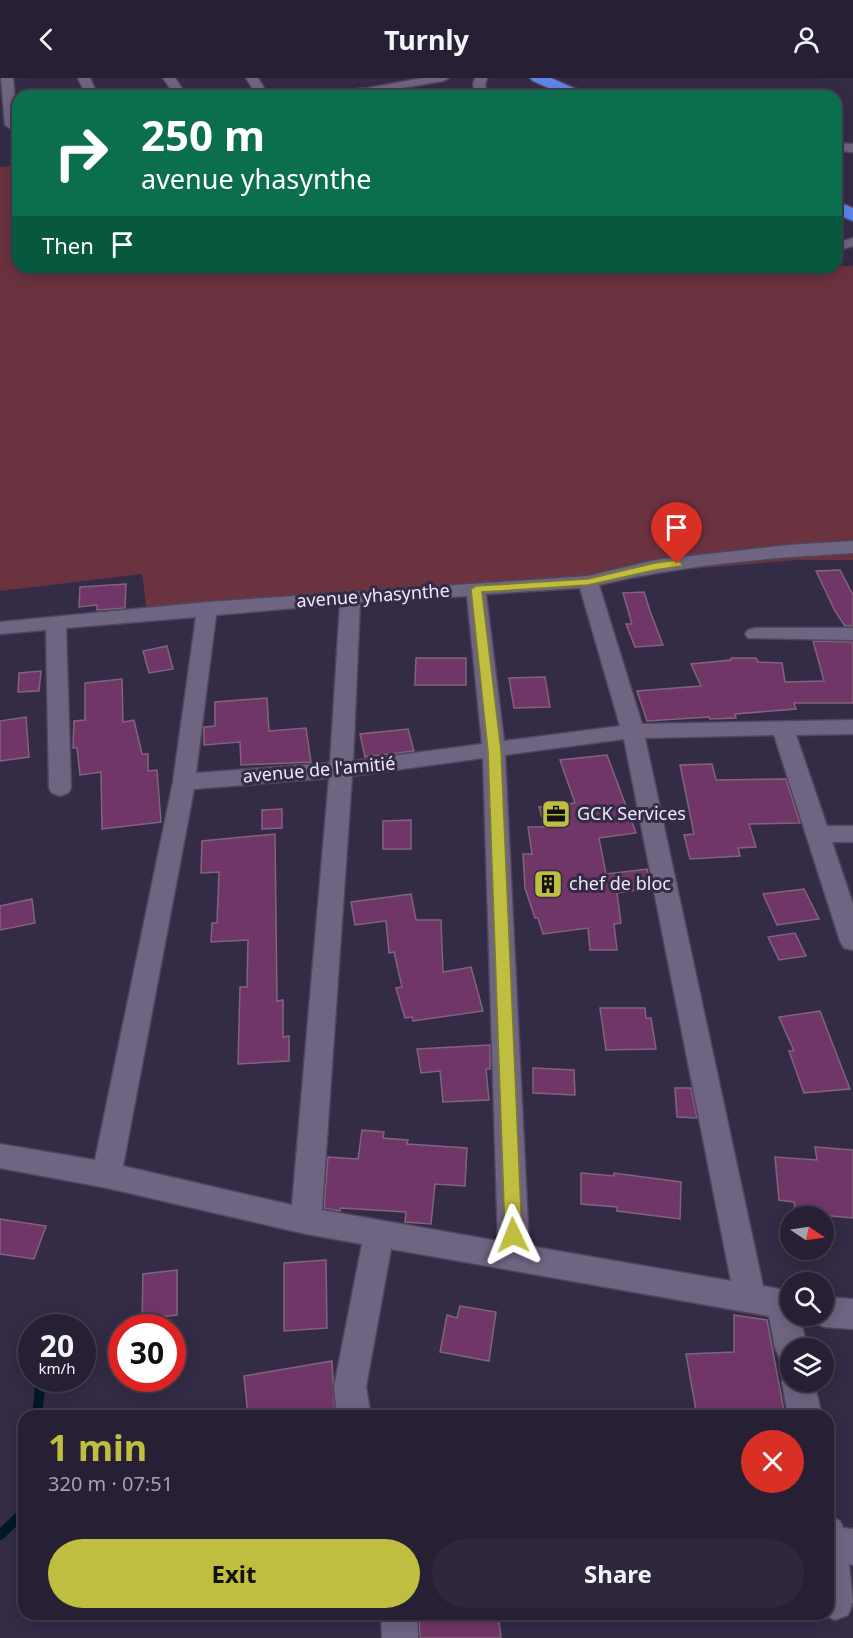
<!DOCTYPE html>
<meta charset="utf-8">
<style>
:root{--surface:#272034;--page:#2f283c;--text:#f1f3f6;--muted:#a4a3ac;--line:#433e4f;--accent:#c0be40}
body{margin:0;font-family:"Noto Sans",sans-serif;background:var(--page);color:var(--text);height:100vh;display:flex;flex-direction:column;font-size:22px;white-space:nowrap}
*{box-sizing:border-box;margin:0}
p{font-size:20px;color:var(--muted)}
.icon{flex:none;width:33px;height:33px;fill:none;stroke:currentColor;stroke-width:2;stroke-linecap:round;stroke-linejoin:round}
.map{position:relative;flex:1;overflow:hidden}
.details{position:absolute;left:18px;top:1332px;width:816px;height:210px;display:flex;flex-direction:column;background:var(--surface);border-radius:18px;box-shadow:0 3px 15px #0003,0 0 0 2px var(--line)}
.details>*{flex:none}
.banner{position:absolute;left:12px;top:12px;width:830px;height:183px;border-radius:18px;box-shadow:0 3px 15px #0003,0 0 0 2px var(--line);background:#0b6e4f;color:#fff;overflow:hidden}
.needle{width:39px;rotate:103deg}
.controls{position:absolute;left:780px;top:1128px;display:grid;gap:12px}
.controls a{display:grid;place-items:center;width:54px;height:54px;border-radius:50%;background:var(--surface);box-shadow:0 3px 15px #0003,0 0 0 2px var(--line);font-size:30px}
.speed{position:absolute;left:18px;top:1236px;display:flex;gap:12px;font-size:30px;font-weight:700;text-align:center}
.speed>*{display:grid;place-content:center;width:78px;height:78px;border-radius:50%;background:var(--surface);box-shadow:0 3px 15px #0003,0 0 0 2px var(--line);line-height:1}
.speed small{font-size:15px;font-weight:400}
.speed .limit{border:9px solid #d22;background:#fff;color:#111}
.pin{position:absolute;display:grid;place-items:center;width:51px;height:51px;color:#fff;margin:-62px -26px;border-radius:50% 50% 50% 0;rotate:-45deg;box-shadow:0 0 6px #0007}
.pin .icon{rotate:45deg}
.me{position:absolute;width:66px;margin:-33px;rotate:358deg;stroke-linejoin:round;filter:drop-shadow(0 0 4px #0008)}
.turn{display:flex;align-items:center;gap:21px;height:126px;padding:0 30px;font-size:27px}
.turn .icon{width:78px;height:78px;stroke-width:2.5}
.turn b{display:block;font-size:42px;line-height:51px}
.then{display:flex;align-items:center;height:57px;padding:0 30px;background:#0003;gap:12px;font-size:22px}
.round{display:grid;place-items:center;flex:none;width:63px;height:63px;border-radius:32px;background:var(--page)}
.overview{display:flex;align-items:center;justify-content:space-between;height:102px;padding:0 30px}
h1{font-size:36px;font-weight:700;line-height:45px;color:var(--accent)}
.primary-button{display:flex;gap:12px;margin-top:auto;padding:12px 30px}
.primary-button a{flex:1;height:69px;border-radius:36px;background:var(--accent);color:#111;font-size:24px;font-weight:700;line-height:69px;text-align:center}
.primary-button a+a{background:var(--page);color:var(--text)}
header{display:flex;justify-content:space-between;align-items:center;height:78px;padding:0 30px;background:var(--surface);font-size:27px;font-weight:700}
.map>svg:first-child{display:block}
.green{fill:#6b323f}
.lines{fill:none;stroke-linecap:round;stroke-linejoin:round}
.stream{stroke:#001926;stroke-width:10}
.building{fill:#713668;stroke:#80647a;stroke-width:1.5}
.street-casing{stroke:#4e465c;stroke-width:3}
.highway-casing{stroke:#4e465c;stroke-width:3}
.street{fill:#6f6583;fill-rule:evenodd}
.highway{fill:#5e86ea;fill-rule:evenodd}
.route{fill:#c0be40;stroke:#7d7c2a;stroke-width:1.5}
.labels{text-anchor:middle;stroke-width:6;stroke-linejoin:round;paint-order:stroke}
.street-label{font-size:18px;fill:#ede7f9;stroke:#342b46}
.poi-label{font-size:18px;fill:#ede7f9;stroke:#342b46;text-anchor:start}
</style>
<header><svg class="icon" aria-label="back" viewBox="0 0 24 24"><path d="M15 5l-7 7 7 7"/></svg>Turnly<svg class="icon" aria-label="person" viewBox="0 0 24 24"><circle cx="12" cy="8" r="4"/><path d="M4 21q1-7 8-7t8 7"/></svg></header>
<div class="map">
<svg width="853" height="1560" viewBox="0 0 853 1560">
<rect width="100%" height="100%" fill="#342b46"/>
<path class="green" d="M18 87V189L853 188V482H799L607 498 550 513 148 542 142 496 0 513V89Z"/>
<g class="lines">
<path class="stream" d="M37 1338 41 1300
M0 1457 24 1434"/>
</g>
<path class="building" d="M840 492 853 517V548H845L835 533 816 493Z
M126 506 125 530 97 532V527L79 529 80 509Z
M644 514 650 533 663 567 635 569 626 546H632L623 515Z
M813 563 853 564V625H794L796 631 735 636 736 640 710 641 709 639 647 643 637 613 701 608 691 586 731 582V580H756L758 584 782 585 785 604 824 603Z
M167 568 173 591 149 595 143 573Z
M416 580H466V607H415Z
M41 593 39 613 18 614 19 595Z
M545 599 550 629 514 630 509 600Z
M122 601 123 644 134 642 142 676H148V693L157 692 161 744 102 751 101 694 80 697 77 670H73L74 643 85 642V605Z
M267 620 269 653 306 650 311 684 241 687 240 664 204 667V649L215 648V624Z
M26 639 29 679 0 683V643Z
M408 651 414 673 365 679 360 656Z
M607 677 636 755 599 760 606 796 647 791 651 810 617 815 621 845 614 846 617 872H590L588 850 543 856 538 840H535L525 810 523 776H532L528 749H545L539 729 575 725 560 682Z
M712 686 716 702 786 701 800 745 749 746 756 769 738 770 740 778 690 781 684 757 694 756 680 687Z
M282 731V750L262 751V732Z
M411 742V771H383V743Z
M275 756 277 923 283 922V959L289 958V983L238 986 240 909H247L248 862 211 864 212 845H217L219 794 201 795 202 763Z
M804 811 819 841 777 847 763 816Z
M411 816 416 842H441L443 894 471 889 483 933 413 943 412 939 405 940 396 910 402 909 394 874 389 875 386 843 355 847 351 824Z
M32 821 35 845 0 852V828Z
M795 855 806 878 779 882 768 859Z
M600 930H645L646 940H651L656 971 606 972Z
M820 933 850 1011 804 1015 789 973H794L779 939Z
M490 967V991H486L489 1022 443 1024 440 993 421 995 417 971Z
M533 990 574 992 575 1017 533 1015Z
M675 1010H691L697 1040 677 1039Z
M362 1052 384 1054 383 1060 408 1062 407 1066 467 1070 465 1108 435 1106 431 1146 405 1144 406 1134 341 1130 340 1133 324 1130 328 1079 358 1081Z
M815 1069 853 1072V1140L821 1137 796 1138 794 1124 779 1122 775 1079 817 1082Z
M581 1095 614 1098V1095L681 1104 680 1141 617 1133V1129L581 1126Z
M0 1141 46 1148 34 1181 0 1176Z
M326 1182 327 1250 284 1253V1185Z
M177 1192V1237L142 1241 143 1196Z
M460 1228 496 1234 489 1283 440 1274 447 1237 457 1240Z
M734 1237 767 1242 785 1338H697L686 1276 734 1274Z
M332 1283 335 1338H248L244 1298Z
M419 1536H498L501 1560H420Z"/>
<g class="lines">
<g class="street-casing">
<path id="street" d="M1 0H13L17 47 11 51 5 47Z
M78 0H90L98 18H86Z
M163 0H175L187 18H175Z
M246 0H258L269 18H257Z
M423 0H449L443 3 368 16 313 18 319 15 368 10Z
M475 0H487L485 7 489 18H477L473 7Z
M563 8 600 16 602 18H580L559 13V9Z
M836 65 853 66V74L836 73Z
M853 160V168L836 173V165Z
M340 189H355L347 194 342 193Z
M853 463V475C767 480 682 487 599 507L642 646 853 642V656L796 657 827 748H853V764H832L853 826V872L844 870 840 863 774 657 645 660 763 1208 790 1213V1238H800L807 1270H790V1285L780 1281 775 1270 769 1238 391 1171 366 1309 371 1338H337L334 1309 362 1166 306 1156 107 1110 0 1090V1066L95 1082 173 704 196 539 66 550 71 710 68 715 60 718 52 715 49 710 46 552 0 556V544L207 524 588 498 655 482 788 467ZM580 510 620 648 504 663 486 516ZM467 518 482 666 353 683 360 524ZM340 526 330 685 196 695 216 537ZM624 661 731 1203 529 1168 505 677ZM483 680 498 1163 322 1132 352 698ZM329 700 292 1127 123 1088 194 711Z
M755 550H853V562L748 560 745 556 748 552Z
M824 1219 853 1221V1251L824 1249 813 1244 810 1238H824Z
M790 1291V1304H814L822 1338H788L782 1304 786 1293Z
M828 1437 840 1443 843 1450 853 1451V1487L849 1486 853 1524 848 1537 835 1542 822 1536H828Z
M381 1536H417L418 1560H382Z"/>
</g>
<g class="highway-casing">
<path id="highway" d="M530 0H551L585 15 587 18H566L533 3Z
M836 123 853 130V143L836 136Z"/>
</g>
<use href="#street" class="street"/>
<use href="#highway" class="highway"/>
</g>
<path class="route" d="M677 482 682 486 681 488 655 492 588 507 482 514 501 673 522 1157 519 1162 513 1165 507 1162 505 1157 488 673 471 511 476 508 588 501 655 485Z"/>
<defs>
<g id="office-square" transform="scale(1.5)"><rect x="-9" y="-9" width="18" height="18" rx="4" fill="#c0be40" stroke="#342b46"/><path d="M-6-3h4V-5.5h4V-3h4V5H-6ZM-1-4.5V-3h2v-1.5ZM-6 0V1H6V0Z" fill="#111"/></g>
<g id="building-square" transform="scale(1.5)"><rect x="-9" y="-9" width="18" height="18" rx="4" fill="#c0be40" stroke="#342b46"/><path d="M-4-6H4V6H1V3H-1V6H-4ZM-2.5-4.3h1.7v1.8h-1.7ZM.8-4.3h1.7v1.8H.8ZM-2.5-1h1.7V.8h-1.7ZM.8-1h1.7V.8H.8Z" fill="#111"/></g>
</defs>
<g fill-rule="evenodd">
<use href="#office-square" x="556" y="736"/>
<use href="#building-square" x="548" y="806"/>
</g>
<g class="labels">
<g class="street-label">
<text transform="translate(373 518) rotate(-4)" y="6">avenue yhasynthe</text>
<text transform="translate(319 692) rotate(-5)" y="6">avenue de l'amitié</text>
</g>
<g class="poi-label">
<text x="577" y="742">GCK Services</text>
<text x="569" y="812">chef de bloc</text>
</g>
</g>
</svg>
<div class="controls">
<a><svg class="needle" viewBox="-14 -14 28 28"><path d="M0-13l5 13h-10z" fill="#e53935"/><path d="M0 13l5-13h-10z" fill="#a4a3ac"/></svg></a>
<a><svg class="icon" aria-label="search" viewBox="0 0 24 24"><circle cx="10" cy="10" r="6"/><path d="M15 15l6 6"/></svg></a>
<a><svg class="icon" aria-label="layers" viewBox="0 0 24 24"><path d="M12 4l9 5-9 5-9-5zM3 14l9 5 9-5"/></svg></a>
</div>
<div class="speed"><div>20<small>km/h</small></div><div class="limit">30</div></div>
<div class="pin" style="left:677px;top:486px;background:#d93025"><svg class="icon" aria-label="arrive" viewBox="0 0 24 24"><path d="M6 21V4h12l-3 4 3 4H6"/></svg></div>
<svg class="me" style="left:513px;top:1157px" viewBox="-20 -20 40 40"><path d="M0-17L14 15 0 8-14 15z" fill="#c0be40" stroke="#fff" stroke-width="4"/></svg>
<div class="banner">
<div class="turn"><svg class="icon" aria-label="right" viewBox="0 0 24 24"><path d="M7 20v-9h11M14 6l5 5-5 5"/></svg><div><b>250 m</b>avenue yhasynthe</div></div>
<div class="then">Then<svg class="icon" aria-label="arrive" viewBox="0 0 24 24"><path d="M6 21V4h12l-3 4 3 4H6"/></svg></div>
</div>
<section class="details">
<div class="overview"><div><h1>1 min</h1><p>320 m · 07:51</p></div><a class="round" style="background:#d93025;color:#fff"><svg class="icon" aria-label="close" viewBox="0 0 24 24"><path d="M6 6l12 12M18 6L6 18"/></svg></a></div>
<div class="primary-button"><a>Exit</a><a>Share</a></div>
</section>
</div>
